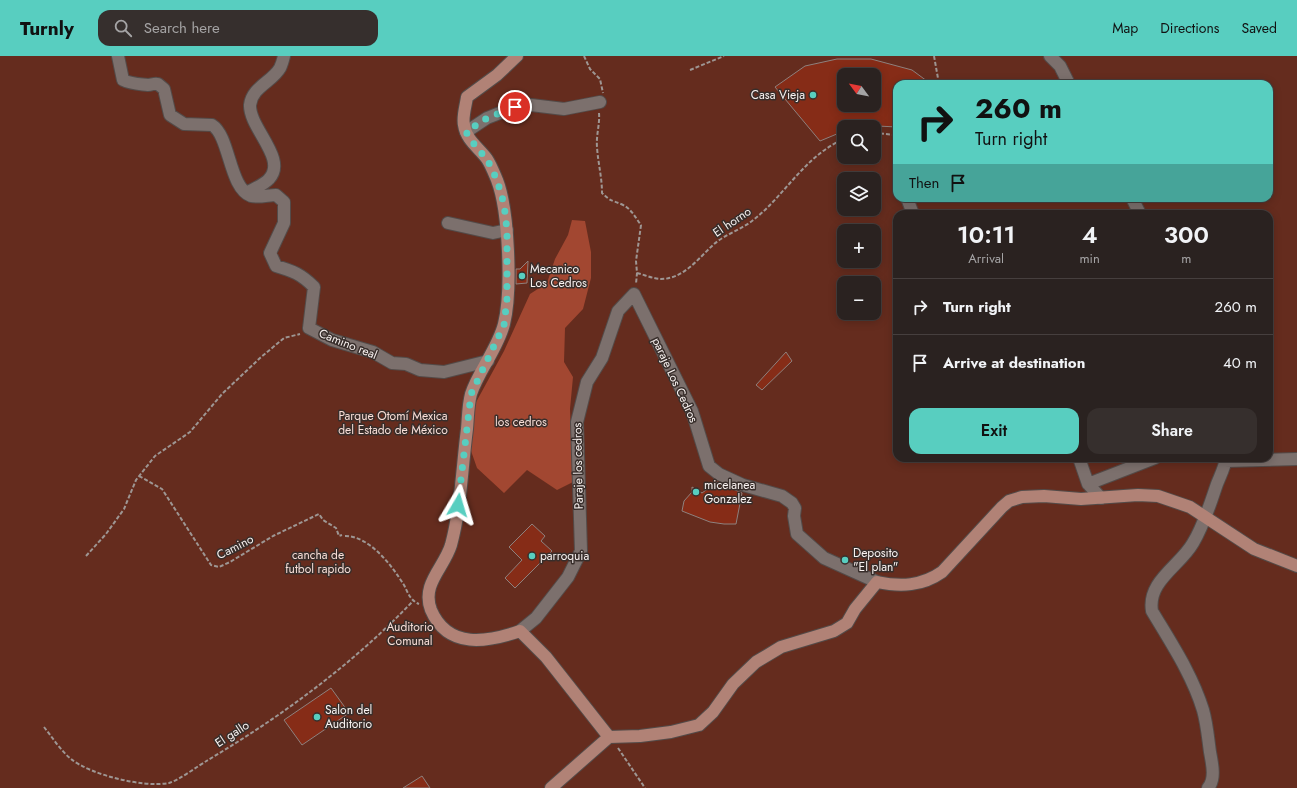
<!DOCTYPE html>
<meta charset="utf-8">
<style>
:root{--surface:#2a2220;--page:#362f2d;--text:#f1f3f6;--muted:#a5a4a5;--line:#463f3e;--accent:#58cec0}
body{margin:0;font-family:Jost,sans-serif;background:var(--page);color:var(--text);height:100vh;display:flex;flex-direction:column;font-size:15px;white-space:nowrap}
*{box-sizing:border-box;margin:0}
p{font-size:13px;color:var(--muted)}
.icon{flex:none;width:22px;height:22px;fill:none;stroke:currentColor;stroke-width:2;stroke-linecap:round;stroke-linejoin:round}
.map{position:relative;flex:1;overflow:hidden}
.details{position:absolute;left:893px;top:154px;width:380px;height:252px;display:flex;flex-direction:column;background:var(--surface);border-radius:12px;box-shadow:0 2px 10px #0003,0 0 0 1px var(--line)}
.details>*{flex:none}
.guide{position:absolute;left:893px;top:24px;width:380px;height:122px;border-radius:12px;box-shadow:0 2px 10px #0003,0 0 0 1px var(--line);background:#58cec0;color:#111;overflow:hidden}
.needle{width:26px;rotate:302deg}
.tools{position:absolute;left:837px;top:12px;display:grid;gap:8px}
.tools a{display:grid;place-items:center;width:44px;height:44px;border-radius:8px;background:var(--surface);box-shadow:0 2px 10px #0003,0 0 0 1px var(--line);font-size:20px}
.pin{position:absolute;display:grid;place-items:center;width:34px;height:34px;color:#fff;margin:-17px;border:2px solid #fff;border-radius:50%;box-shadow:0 1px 4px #0007}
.me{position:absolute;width:44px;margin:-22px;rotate:7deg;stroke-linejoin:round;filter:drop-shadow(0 0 3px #0008)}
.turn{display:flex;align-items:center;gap:14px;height:84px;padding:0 16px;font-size:18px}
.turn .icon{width:52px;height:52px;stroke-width:2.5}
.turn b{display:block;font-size:28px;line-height:34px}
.then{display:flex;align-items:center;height:38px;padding:0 16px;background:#0003;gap:8px;font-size:15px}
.eta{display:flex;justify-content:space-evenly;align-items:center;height:68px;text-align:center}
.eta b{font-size:24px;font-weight:600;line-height:28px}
.button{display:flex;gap:8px;margin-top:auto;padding:8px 16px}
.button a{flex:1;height:46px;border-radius:12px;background:var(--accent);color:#111;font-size:16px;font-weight:600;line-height:46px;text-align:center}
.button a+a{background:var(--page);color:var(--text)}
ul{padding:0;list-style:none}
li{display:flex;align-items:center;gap:12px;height:56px;padding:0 16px;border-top:1px solid var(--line)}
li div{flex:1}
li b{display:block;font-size:15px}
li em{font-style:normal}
header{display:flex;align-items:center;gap:24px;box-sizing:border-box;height:56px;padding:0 20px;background:var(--accent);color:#111}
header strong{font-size:19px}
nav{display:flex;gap:22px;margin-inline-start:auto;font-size:14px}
.search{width:280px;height:36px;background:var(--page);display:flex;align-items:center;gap:10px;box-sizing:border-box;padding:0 14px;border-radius:12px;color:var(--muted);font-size:15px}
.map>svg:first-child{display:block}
.green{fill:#652c1e;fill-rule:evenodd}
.forest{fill:#a24731}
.building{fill:#862c17;stroke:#8e817e;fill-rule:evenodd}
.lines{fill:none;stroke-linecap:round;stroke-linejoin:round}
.minor-casing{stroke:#534b49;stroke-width:14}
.major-casing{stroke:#534b49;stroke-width:14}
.path{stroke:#9e9693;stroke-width:2;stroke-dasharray:4 2;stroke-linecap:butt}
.minor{stroke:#7c706d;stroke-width:12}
.major{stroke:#b18276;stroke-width:12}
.route{stroke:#58cec0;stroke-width:7;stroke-dasharray:0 12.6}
.poi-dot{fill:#58cec0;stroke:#382e2b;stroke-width:1.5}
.labels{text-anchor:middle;stroke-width:3;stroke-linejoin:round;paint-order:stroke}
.poi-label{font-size:12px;fill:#f9f2f0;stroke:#382e2b;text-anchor:start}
.street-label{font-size:12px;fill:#f9f2f0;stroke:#382e2b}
.park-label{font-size:12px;fill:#f8ddd6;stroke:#382e2b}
</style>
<header>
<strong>Turnly</strong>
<div class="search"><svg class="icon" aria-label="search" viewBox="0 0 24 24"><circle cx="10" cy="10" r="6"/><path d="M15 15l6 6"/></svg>Search here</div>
<nav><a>Map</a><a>Directions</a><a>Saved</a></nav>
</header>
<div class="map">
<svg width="1297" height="732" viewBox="0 0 1297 732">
<rect width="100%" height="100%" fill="#382e2b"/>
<path class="green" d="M0 0H1297V732H0ZM844 19H874V49H844ZM897 28H1269V142H897ZM844 71H874V101H844ZM844 123H874V153H844ZM897 158H1269V402H897ZM844 175H874V205H844ZM844 227H874V257H844Z"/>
<path class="forest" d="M572 164 585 165 591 196V222L583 253 565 272 564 306 573 321 570 353 573 426 557 434 527 414 504 437 477 412 470 392 469 359 504 295 530 238 547 227 555 203 568 179Z"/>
<path class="building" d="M837 3H871L912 14 931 28H897V71L858 69 844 71V75L820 85 775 31 805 10ZM844 19H874V49H844Z
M528 205 527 227 516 228V213H520Z
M786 296 792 305 762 334 756 329Z
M717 426 742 437 736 468H724L710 466 682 455 684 445 692 436V431L702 437Z
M532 468 545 480 541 485 552 495 515 532 505 522 522 504 509 491Z
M331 632 349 657 302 689 284 664Z
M422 720 430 732H403Z"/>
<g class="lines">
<g class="minor-casing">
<path id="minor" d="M118 0 123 24C131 28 140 28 148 29 152 29 154 27 158 28L164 33 170 59 184 68 212 69C230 80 229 132 251 140 258 142 269 139 276 139L284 146V167L270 197 276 210C293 215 301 218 314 231L309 272 332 284 373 296 392 307 406 308 420 314 444 316 488 305
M1050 0 1060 10 1069 28
M466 76 487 62 523 48 564 53 600 46
M246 137C253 133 264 129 269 123 288 103 249 72 250 49 252 31 272 26 280 12 282 8 283 4 284 0
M907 142 913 158
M1132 142 1140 158
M448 167 493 177 507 174
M1079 402 1088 428 1101 442
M1225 405 1297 403
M1088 428 1155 402
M520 575 536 562 568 521 581 495 577 366 587 326 602 302 618 255 634 238 692 355 709 410 719 418 743 429 782 440 792 447 795 452 794 460 797 478 824 502 877 526
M1208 732C1216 723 1212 707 1210 696 1208 682 1207 668 1203 654 1192 618 1171 587 1152 555 1147 525 1180 510 1193 487 1204 469 1210 448 1217 428 1220 420 1225 411 1226 402"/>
</g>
<g class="major-casing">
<path id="major" d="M517 0 497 19 467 41C466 49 462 61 464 69 466 84 479 92 487 103 491 109 494 117 497 124 509 155 512 235 504 268 498 292 478 316 471 338 468 349 468 362 467 373 462 411 461 452 451 489 444 512 421 528 431 554 448 594 488 586 520 575L546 601 609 681 640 680 671 676 699 669 713 656 733 628 756 606 781 591 834 575 847 567 855 553 877 526C901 531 922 530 942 516L1002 451 1009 445 1022 441 1044 440 1081 443 1138 439 1158 440 1190 451 1254 493 1297 510
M551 732 609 681"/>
</g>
<path class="path" d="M584 0 590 13 600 23 603 37
M934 0 939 28
M690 14 724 0
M599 57C600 68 596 79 597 91 598 107 602 121 602 137 612 146 609 143 621 148 631 152 635 161 641 169L636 205 637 217 636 228
M874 77 897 79
M637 217C645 219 654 223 661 223 683 223 698 203 713 189 724 179 740 174 752 165 785 140 804 100 844 83
M139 420 162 433 211 509 219 511 230 506 273 480 319 458 323 464 336 472 339 480 342 479
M345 480C370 480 392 510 404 529 408 537 410 544 419 548
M86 500 106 478 124 453 136 424 155 400 190 376 222 338 260 302 284 282 300 278
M44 671C52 681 61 695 71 703 91 719 144 732 169 727 179 724 198 710 208 704 282 660 353 608 413 545
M618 692 645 732"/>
<use href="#minor" class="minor"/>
<use href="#major" class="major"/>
</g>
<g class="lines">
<path class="route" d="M458 449 471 338 504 269 507 243V174L504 148 497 124 487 103 476 91 466 76 487 62 515 51"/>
</g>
<g class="poi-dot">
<circle cx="813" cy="39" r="4"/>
<circle cx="522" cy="220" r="4"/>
<circle cx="696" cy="436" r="4"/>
<circle cx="532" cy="500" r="4"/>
<circle cx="845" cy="504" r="4"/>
<circle cx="317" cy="661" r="4"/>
</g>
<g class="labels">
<g class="poi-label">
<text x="805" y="43" text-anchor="end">Casa Vieja</text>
<text x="530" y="217">Mecanico<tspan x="530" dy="14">Los Cedros</tspan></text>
<text x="704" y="433">micelanea<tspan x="704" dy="14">Gonzalez</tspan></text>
<text x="853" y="501">Deposito<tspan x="853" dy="14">"El plan"</tspan></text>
<text x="540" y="504">parroquia</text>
<text x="325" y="658">Salon del<tspan x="325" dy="14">Auditorio</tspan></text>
</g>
<g class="street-label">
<text transform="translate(732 166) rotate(-34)" y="4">El horno</text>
<text transform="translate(348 288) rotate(22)" y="4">Camino real</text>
<text transform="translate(675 324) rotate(65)" y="4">paraje Los Cedros</text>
<text transform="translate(578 410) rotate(-91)" y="4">Paraje los cedros</text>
<text transform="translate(235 491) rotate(-27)" y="4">Camino</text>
<text transform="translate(232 678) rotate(-33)" y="4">El gallo</text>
</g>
<g class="park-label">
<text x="393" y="364">Parque Otomí Mexica<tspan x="393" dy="14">del Estado de México</tspan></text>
<text x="521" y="370">los cedros</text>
<text x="318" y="503">cancha de<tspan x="318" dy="14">futbol rapido</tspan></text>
<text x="410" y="575">Auditorio<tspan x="410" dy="14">Comunal</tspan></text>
</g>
</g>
</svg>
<div class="tools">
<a><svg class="needle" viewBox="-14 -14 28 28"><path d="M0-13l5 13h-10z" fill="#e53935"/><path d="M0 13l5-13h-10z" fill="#a5a4a5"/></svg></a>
<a><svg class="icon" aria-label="search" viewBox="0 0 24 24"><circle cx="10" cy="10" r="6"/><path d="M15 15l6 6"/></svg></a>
<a><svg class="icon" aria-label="layers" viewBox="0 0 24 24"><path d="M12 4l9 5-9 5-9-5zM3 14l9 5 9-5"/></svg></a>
<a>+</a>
<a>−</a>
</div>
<div class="pin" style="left:515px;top:51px;background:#d93025"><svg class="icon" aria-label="arrive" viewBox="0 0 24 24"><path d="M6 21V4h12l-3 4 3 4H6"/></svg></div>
<svg class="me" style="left:458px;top:449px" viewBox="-20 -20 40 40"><path d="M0-17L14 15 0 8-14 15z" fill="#58cec0" stroke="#fff" stroke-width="4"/></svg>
<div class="guide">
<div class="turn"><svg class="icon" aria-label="right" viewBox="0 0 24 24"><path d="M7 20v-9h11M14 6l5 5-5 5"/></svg><div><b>260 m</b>Turn right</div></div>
<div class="then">Then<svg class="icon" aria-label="arrive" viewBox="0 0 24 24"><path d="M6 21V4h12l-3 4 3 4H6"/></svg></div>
</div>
<section class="details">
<div class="eta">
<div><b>10:11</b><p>Arrival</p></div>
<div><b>4</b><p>min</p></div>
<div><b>300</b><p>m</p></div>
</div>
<ul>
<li><svg class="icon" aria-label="right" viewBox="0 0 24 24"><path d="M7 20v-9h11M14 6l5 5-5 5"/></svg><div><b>Turn right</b></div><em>260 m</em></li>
<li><svg class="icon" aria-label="arrive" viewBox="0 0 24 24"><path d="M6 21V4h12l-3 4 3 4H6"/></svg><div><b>Arrive at destination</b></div><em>40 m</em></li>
</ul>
<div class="button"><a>Exit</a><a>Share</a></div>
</section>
</div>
